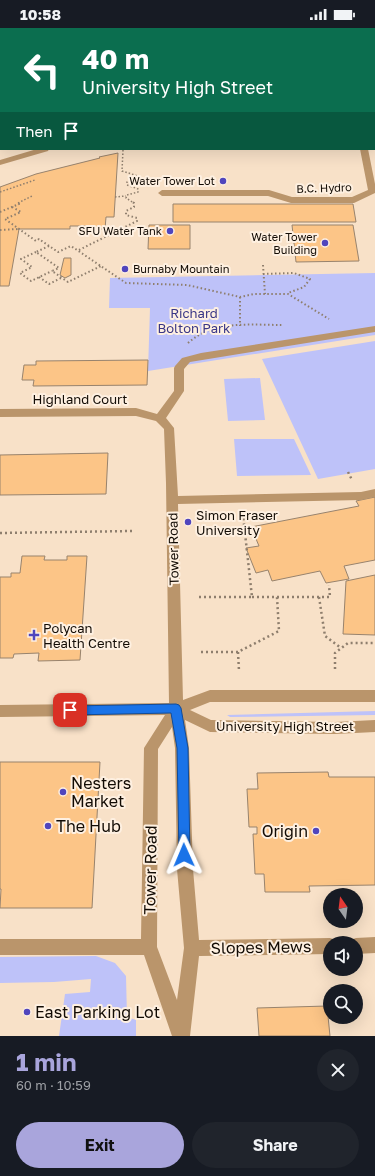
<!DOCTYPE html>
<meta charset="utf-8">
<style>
:root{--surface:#171b24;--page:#20242c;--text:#f1f3f6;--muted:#9ea1a6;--accent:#a9a5dc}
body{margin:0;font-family:"Golos Text",sans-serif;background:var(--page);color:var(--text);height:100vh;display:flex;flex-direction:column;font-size:15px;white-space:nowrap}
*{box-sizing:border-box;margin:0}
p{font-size:13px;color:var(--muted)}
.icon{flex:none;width:22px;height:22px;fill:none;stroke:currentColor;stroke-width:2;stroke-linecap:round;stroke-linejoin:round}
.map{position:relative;height:1008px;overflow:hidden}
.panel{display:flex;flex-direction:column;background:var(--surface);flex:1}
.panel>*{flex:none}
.banner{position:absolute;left:0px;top:0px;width:375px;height:122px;box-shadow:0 4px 16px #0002;background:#0b6e4f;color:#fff;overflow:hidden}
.needle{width:26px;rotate:346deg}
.buttons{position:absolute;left:323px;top:860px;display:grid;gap:8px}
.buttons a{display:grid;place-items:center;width:40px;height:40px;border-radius:50%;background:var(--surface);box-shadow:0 4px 16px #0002;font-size:20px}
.pin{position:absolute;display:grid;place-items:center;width:34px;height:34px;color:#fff;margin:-17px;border-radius:8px;box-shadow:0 2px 6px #0006}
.me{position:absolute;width:44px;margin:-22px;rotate:359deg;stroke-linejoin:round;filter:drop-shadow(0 0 3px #0008)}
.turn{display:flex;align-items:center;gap:14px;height:84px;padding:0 16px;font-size:18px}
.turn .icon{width:52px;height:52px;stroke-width:2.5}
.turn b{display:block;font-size:28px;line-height:34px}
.then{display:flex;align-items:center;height:38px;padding:0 16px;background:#0003;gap:8px;font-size:15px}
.round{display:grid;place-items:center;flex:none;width:42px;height:42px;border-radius:21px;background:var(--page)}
.summary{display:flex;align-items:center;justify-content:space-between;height:68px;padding:0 16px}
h1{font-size:24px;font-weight:700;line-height:30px;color:var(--accent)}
.cta{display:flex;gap:8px;margin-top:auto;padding:8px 16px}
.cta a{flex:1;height:46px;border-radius:24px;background:var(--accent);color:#111;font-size:16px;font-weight:700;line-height:46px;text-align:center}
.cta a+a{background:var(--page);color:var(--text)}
.status{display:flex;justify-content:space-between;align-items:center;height:28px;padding:0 20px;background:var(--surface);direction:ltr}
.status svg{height:11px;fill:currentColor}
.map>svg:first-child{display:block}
.green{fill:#bec2f9}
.building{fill:#fcc587;stroke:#98836d}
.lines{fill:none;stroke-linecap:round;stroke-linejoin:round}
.path-far2{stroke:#8e7e6d;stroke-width:1.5;stroke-dasharray:1.5 2;stroke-linecap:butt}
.path-far1{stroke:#8e7e6d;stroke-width:2;stroke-dasharray:1.5 2.5;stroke-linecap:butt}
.path{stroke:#8e7e6d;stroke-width:2.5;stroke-dasharray:2 3;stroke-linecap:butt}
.minor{fill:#ba956b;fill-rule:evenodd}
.route{fill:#1a73e8;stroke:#114b97}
.poi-dot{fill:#5045bd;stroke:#fef0e1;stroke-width:1.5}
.labels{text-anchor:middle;stroke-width:4;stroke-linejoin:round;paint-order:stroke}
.far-poi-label{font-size:11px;fill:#120b04;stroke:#fef0e1;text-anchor:end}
.far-street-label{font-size:11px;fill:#120b04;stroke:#fef0e1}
.park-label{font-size:13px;fill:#3a3686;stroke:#fef0e1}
.street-label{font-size:13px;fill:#120b04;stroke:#fef0e1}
.poi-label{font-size:13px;fill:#120b04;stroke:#fef0e1;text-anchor:start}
.near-poi-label{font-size:16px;fill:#120b04;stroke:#fef0e1;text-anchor:start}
.near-street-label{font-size:16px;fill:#120b04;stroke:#fef0e1}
</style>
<div class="status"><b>10:58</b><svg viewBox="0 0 49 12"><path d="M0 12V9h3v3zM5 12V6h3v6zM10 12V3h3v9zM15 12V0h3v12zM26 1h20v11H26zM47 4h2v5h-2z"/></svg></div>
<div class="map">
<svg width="375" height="1008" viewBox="0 0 375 1008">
<rect width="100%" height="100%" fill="#f8e1c8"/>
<path class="green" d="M375 245V307L148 343 150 280H109L110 250Z
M375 313V441L318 451 262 331Z
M260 350 265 392 228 393 224 351Z
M234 411H294L311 447 237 448Z
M375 683V687L230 689 227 687Z
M96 928 115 935 126 948 127 989 136 992V1008H59L65 966 90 964 91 951 54 954 0 955V929Z"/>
<path class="building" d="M118 125 114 189H106L105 201H86L87 198H70V201H19L9 258H0V159L36 146 100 130 99 129Z
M173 176H353L356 194H173Z
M149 197H190V221H148Z
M292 197H353L359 233 296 234Z
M64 230H71V247L65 250 60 247Z
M148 332 147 357 33 358 34 352H22L24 337H36V333Z
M108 425 106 466 0 467V427Z
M375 469V532L344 538 349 551 326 555 320 543 272 553 268 542 256 545 246 520 259 518 251 499 359 478 356 473Z
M22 528H45L44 532H67V528H87L80 632 38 633 39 625 14 626 13 630H0V549H11V545H20Z
M375 547V607L343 606 346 553Z
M0 734H100L92 880H0L1 861H0Z
M328 744 329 749H375V857L309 858 310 864H265L264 846H255L253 806H257V799H249L247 761H258L257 745Z
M327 978 330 1008H259L257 980Z"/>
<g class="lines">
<path class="path-far2" d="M82 0 84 1
M296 0 316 1
M25 1 38 0
M118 1 126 0
M123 122 122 143 138 148V152L127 154V157L138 161V164L127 167 126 170 134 175
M0 164 35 152
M115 169 126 168
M18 175 32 168"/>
<path class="path-far1" d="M12 179 21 184 5 191 36 213 39 211 58 224 71 218 126 255 187 257 240 269 254 266H288L329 291
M0 184 19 176 17 174
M0 202 19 201
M49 218 36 224 59 240 52 243 68 254 101 238
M79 222 137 193V190L126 187V183L134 179V175L132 174
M36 224 21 231 32 239 20 245 31 253 52 243
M263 237 265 266
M263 246 294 245 310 251 304 259 288 265
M39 249 49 256 61 250
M240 269V298
M188 315C213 292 251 297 282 297"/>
<path class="path" d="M348 444 352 452
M0 505 133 503
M199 569H252L243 487
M252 569H330L329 557
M319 569 325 608 341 620
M201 624H238L279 603 277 569
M238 624 239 643
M335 641V625L348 615H375"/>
<path class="minor" d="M374 10H375V14H374Z
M374 108H375V113H374Z
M37 121H49L48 123 0 137V132Z
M360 121H368L375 156V165L354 175H291L268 168H162L158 165 162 162H269L292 169H352L368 162Z
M375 298V304L190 334 184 341V363L166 390 174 400 178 468 361 464 375 461V469L361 472 178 476 183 672 210 662H375V674H210L190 682 211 692 335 694 375 692V704L335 706 210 704 185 692 189 720 193 841 199 912 330 910 336 912 337 915H330V926L199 928 190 1008H172L144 927H0V911H141L144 720 165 687 0 689V677L169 675 166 455 164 401 156 393 136 388 0 389V381L136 380 157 386 174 363V340L175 338 182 330 201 325ZM172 699 175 720 177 841 184 920 177 972 157 919 158 721Z
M375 909V925L356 926V915H349L350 912 356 910Z"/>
</g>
<path class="route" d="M176 676 179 677 181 680 188 720 190 827 189 831 184 833 180 831 179 827 177 720 171 685 70 687 67 685 65 682 67 679 70 678Z"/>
<g class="poi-dot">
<circle cx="223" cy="153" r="4"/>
<circle cx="170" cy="203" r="4"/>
<circle cx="325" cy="215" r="4"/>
<circle cx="125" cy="241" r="4"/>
<circle cx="188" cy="494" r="4"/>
<path d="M32 601h4v4h4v4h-4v4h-4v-4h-4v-4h4z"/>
<circle cx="63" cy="764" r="4"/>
<circle cx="48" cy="798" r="4"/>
<circle cx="316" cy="803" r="4"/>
<circle cx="27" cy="984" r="4"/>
</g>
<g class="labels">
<g class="far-poi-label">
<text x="215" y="157">Water Tower Lot</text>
<text x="162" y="207">SFU Water Tank</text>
<text x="317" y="213">Water Tower<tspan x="317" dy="13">Building</tspan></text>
<text x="133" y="245" text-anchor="start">Burnaby Mountain</text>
</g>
<g class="far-street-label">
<text transform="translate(324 160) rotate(-2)" y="4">B.C. Hydro</text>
</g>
<g class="park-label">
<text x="194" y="290">Richard<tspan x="194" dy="15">Bolton Park</tspan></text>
</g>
<g class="street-label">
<text x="80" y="376">Highland Court</text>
<text transform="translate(173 521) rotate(-91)" y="5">Tower Road</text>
<text x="285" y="703">University High Street</text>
</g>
<g class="poi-label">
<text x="196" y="492">Simon Fraser<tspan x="196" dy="15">University</tspan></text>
<text x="43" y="605">Polycan<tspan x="43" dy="15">Health Centre</tspan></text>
</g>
<g class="near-poi-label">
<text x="71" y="761">Nesters<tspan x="71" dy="18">Market</tspan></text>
<text x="56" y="804">The Hub</text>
<text x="308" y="809" text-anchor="end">Origin</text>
<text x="35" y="990">East Parking Lot</text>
</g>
<g class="near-street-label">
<text transform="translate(150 842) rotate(-89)" y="6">Tower Road</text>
<text transform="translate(261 919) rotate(-1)" y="6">Slopes Mews</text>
</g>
</g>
</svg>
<div class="buttons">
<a><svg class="needle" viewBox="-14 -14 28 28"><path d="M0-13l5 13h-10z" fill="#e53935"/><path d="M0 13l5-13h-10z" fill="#9ea1a6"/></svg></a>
<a><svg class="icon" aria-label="sound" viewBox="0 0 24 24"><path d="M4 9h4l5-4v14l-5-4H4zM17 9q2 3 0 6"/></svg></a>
<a><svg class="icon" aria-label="search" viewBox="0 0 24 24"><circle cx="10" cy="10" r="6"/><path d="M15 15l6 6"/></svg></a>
</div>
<div class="pin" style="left:70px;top:682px;background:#d93025"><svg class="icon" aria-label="arrive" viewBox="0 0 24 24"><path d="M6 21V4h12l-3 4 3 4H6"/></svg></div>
<svg class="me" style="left:184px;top:827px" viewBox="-20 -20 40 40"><path d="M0-17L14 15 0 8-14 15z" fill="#1a73e8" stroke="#fff" stroke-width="4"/></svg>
<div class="banner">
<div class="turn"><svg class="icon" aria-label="left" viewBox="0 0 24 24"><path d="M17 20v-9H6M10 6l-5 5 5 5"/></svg><div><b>40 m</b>University High Street</div></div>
<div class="then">Then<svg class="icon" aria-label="arrive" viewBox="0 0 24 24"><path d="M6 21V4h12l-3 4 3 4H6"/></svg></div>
</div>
</div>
<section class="panel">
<div class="summary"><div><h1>1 min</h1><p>60 m · 10:59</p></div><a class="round"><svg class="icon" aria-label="close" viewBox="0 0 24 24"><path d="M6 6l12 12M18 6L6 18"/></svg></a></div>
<div class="cta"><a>Exit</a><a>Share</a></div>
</section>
